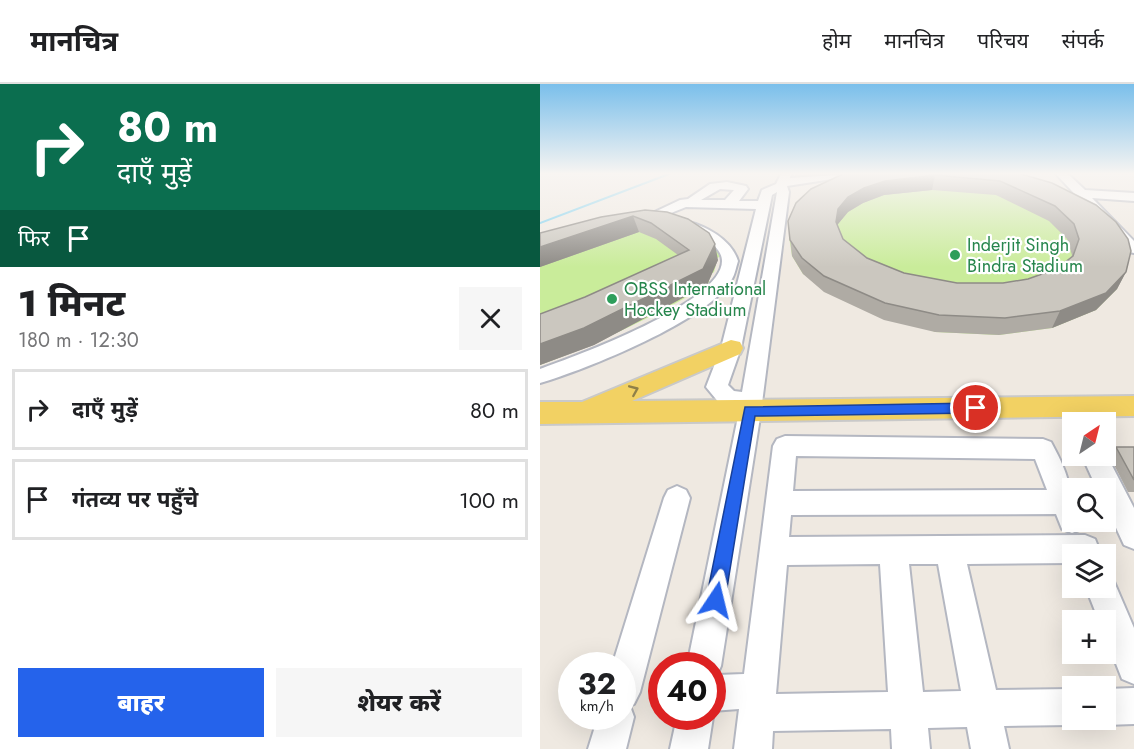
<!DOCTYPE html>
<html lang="hi">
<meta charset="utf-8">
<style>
:root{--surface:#fff;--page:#f6f6f6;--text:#202124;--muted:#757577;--line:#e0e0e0;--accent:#2563eb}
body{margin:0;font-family:Jost,"Noto Sans Devanagari",sans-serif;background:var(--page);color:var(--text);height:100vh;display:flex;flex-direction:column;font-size:22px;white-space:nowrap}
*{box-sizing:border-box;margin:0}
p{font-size:20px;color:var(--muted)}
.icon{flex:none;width:33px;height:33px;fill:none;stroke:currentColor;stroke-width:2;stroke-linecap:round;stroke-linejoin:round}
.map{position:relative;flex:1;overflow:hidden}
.side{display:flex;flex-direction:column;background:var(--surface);width:540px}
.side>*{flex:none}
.guide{background:#0b6e4f;color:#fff;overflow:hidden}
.needle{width:39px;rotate:35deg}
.buttons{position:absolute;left:522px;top:328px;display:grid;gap:12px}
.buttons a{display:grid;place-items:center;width:54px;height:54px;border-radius:0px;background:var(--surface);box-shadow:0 6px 24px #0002;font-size:30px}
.speed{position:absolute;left:18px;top:568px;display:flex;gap:12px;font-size:30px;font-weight:700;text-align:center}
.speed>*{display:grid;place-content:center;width:78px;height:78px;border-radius:50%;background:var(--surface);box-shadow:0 6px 24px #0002;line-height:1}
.speed small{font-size:15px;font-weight:400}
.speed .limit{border:9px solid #d22;background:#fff;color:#111}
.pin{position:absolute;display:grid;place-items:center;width:51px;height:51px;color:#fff;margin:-26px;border:3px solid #fff;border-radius:50%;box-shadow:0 2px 6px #0007}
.me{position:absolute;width:66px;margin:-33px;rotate:10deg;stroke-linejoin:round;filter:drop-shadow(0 0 4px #0008)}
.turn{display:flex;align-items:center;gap:21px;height:126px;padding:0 18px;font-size:27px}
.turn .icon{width:78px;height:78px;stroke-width:2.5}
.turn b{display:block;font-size:42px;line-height:51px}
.then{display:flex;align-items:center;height:57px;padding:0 18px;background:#0003;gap:12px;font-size:22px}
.round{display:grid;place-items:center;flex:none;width:63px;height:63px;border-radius:0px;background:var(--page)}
.head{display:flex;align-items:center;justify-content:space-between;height:102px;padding:0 18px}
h1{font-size:36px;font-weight:800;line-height:45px}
.primary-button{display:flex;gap:12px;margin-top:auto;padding:12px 18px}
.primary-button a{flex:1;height:69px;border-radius:0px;background:var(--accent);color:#fff;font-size:24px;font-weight:800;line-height:69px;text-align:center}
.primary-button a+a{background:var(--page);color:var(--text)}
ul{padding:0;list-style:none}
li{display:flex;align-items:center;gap:18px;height:81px;margin:0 12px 9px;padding:0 6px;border:3px solid var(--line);border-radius:0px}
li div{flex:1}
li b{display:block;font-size:22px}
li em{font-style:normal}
header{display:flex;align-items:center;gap:36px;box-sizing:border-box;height:84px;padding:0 30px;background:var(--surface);border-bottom:2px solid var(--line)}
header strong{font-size:28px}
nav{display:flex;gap:33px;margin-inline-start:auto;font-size:21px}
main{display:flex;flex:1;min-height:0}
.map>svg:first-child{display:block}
.pitch{fill:#c9ec9a}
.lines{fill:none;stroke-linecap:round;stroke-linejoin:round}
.stream{stroke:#75cff0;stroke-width:2}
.minor-casing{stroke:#b4b7c1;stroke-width:4}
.major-casing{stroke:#c9c9c9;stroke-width:4}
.minor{fill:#fff;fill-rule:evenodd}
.major{fill:#f2d163;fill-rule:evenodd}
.wall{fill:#afaba4;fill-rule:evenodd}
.shaded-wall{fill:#8e8b86}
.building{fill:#cbc7bf;stroke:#8e8b86;stroke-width:1.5;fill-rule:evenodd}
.oneway{stroke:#908048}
.route{fill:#2563eb;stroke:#184099;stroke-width:1.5}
.leisure-dot{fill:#2e9e5b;stroke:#fff;stroke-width:2}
.labels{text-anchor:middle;stroke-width:4.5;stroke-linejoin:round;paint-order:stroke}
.far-leisure-label{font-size:18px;fill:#27864d;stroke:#fff;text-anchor:start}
</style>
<header>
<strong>मानचित्र</strong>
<nav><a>होम</a><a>मानचित्र</a><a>परिचय</a><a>संपर्क</a></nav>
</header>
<main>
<section class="side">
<div class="guide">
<div class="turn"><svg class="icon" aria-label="right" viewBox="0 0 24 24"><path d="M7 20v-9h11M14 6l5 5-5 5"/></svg><div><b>80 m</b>दाएँ मुड़ें</div></div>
<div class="then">फिर<svg class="icon" aria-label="arrive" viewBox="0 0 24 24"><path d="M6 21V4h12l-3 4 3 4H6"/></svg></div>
</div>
<div class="head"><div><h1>1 मिनट</h1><p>180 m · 12:30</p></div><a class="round"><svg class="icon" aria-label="close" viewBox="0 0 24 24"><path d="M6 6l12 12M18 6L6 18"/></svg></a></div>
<ul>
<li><svg class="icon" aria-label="right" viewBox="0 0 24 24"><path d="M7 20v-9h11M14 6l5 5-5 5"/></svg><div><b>दाएँ मुड़ें</b></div><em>80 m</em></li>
<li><svg class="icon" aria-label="arrive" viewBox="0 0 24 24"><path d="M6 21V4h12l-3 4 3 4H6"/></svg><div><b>गंतव्य पर पहुँचे</b></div><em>100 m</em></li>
</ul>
<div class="primary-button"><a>बाहर</a><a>शेयर करें</a></div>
</section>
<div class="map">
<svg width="594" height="665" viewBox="0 0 594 665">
<rect width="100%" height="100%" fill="#efe9e1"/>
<path class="pitch" d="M467 101 582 184 577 205 556 226 512 244 459 251 395 248 263 190 252 172 249 153 257 134 286 111Z
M84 139 170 159 183 172 173 175 176 181 174 188 165 195 172 199C116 231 60 259 0 281V165Z"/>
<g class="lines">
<path class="stream" d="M0 139 129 90"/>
<g class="minor-casing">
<path id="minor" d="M241 90H251L250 94 311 90 305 93 247 102 249 108 221 327 181 582 177 591 204 590 233 362 237 355 245 352 503 355 511 358C528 389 532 403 532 438H545L542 445 532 449 522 445 516 430 251 431 249 453 545 451 555 455 559 465 557 471H532V479L427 480 456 606 532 605V636H544L532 641 464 642 469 665H431L427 643 388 644 390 665H352L351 645 233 647 232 665H194L199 625 172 627V582H147L200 323 180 320 166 303 181 264 216 125 146 123 111 137 104 133 140 116 148 115 170 100 187 98 206 102 208 105 199 117H218L222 106 236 100ZM180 105 194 106 185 116H161ZM237 108 202 308 194 307 188 301 201 264 232 111ZM256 372 495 375 507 406 253 407ZM340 480 348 608 236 610 247 481ZM369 480H398L421 607 383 608Z
M516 90H528L545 106 594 109V117L552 114 594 157V169L589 168Z
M145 137C166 142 191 155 198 177 196 183 195 190 192 195 170 236 45 286 0 299V285C36 272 182 219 182 177 182 159 153 149 140 144L138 141Z
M566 370 594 424V465L584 461 566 422V405H557L542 372Z
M137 402 146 406 150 414 100 608 94 620 90 622 94 633 86 665H48L58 633H82V582H72L124 414 128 406Z
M566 491 572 493 594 544V600L582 595 566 554V537H559L546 504H566Z
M594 604V640L566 641 554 636H566V605Z
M172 631 173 633 168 665H130L137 633Z"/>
</g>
<g class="major-casing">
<path id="major" d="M191 256 200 258 203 264 200 270 92 317 594 312V332L0 340V318H42Z"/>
</g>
<use href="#minor" class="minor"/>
<use href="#major" class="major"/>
</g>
<path class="wall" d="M303 90H481L586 188 577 205 556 226 512 244 459 251 395 248 344 236 284 208 263 190 252 172 248 137ZM392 106 456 111 509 137 527 155 532 171 531 174 516 185 488 195 463 199H417L364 189 327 174 303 155 298 142V140L308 128 323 119 344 111Z
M105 126 178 176 167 201 54 261 0 281V230L45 213 138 171 116 155 99 148 0 183V149Z
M576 363H594V408H588L569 371Z"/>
<path class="shaded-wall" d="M395 91 392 106 344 111 323 119 308 128 298 140 296 153V138L298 125 308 113 324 104 345 97Z
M93 132 99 148 0 183V163Z
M175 160 178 176 167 201 54 261 0 281V260Z
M586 188 577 205 556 226 512 244 520 227Z"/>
<path class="building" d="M303 90H481L512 99 556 121 576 138 588 155 591 167 586 188 566 209 520 227 465 234 399 231 345 219 284 192 262 174 250 156 248 137 256 119 271 105ZM395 91 460 97 515 122 534 140 539 155 533 172 516 185 488 195 463 199H417L364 189 327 174 303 155 296 138 298 125 308 113 324 104 345 97Z
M105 126 127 128 148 135 169 149 175 160 163 185 44 244 0 260V230L45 213 149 166 111 139 93 132 0 163V149L61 133Z
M576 363H594V396Z"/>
<defs><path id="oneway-chevron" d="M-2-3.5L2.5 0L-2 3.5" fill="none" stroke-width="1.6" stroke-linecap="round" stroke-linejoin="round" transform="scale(1.5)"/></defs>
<use class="oneway" href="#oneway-chevron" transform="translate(94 306) rotate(-23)"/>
<linearGradient id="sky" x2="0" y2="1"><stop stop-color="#7abfeb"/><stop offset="0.49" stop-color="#f8f5f2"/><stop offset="1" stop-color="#f8f5f2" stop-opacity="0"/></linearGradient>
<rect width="594" height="183" fill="url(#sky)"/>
<path class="route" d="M436 319 442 324 436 329 215 332 185 516 182 523 176 525 169 523 166 516 205 323Z"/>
<g class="leisure-dot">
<circle cx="415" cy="171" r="6"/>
<circle cx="72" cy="215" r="6"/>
</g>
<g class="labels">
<g class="far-leisure-label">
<text x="427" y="167">Inderjit Singh<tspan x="427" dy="21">Bindra Stadium</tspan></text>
<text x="84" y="211">OBSS International<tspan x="84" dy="21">Hockey Stadium</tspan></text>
</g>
</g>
</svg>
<div class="buttons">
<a><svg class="needle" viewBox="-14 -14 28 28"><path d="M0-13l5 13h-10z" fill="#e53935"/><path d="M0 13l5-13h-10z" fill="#757577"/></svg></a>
<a><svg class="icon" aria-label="search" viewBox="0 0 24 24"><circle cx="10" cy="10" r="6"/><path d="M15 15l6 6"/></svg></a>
<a><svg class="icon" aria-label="layers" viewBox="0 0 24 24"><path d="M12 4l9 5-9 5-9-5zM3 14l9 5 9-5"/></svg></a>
<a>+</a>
<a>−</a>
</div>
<div class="speed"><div>32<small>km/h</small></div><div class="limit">40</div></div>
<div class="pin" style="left:436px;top:324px;background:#d93025"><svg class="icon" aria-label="arrive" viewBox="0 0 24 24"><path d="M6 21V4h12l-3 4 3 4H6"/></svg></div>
<svg class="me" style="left:176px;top:516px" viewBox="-20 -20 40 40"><path d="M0-17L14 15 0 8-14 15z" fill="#2563eb" stroke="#fff" stroke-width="4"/></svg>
</div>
</main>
